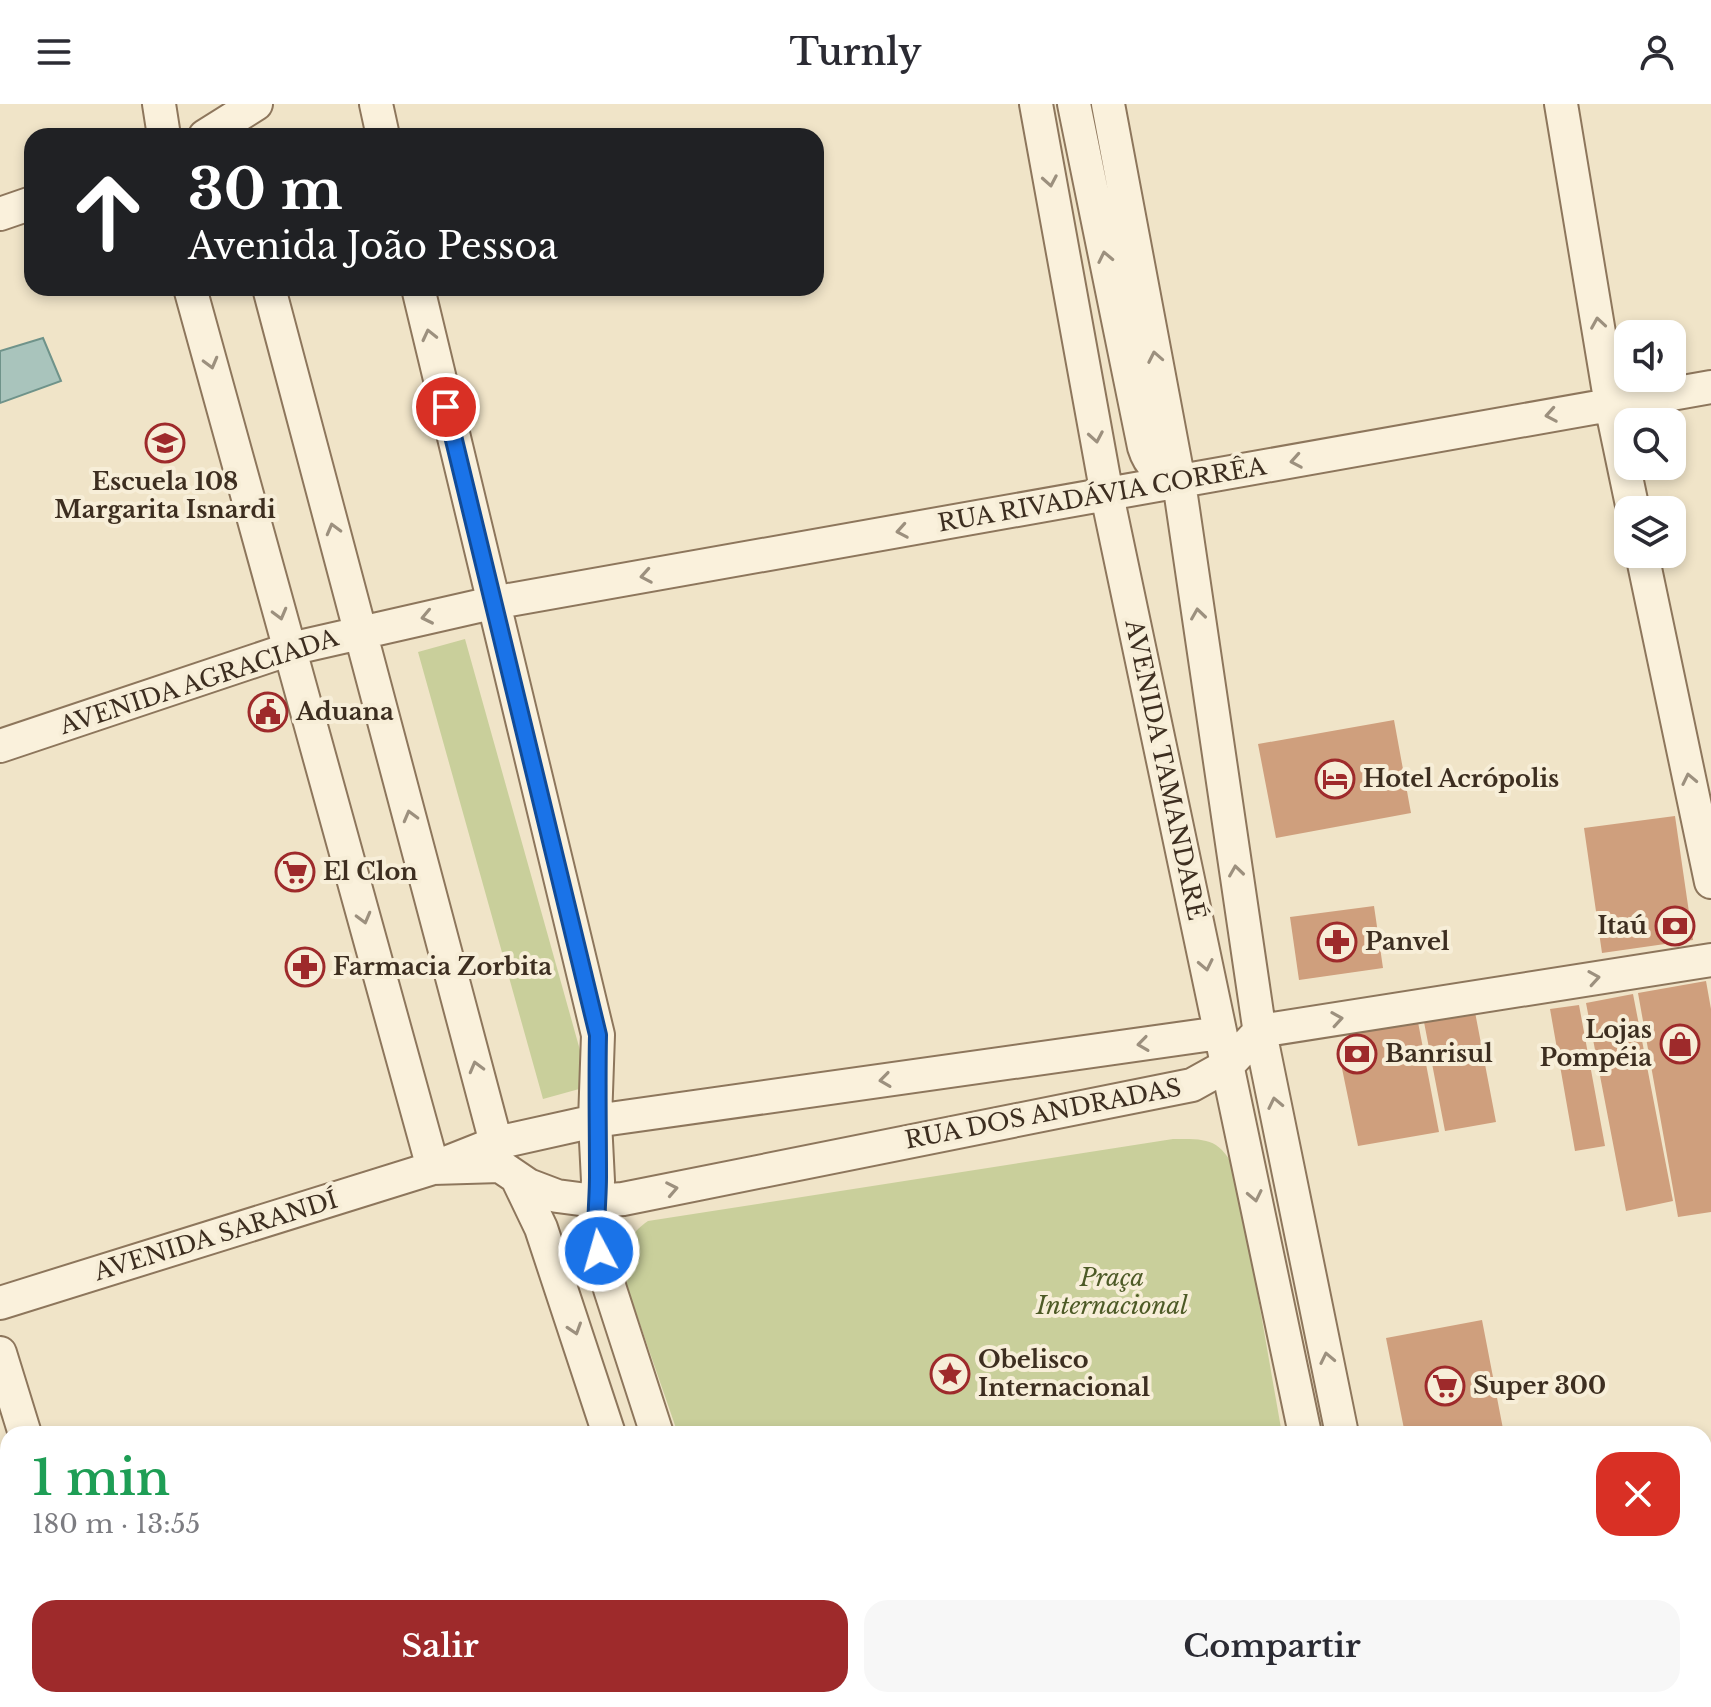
<!DOCTYPE html>
<html lang="es">
<meta charset="utf-8">
<style>
:root{--surface:#fff;--page:#f7f7f7;--text:#2b2b33;--muted:#7c7c81;--accent:#9e2a2b}
body{margin:0;font-family:"Libre Baskerville",serif;background:var(--page);color:var(--text);height:100vh;display:flex;flex-direction:column;font-size:30px;white-space:nowrap}
*{box-sizing:border-box;margin:0}
p{font-size:26px;color:var(--muted)}
.icon{flex:none;width:44px;height:44px;fill:none;stroke:currentColor;stroke-width:2;stroke-linecap:round;stroke-linejoin:round}
.map{position:relative;flex:1;overflow:hidden}
.details{position:absolute;left:0px;top:1322px;width:1712px;height:282px;display:flex;flex-direction:column;background:var(--surface);border-radius:24px 24px 0 0;box-shadow:0 4px 12px #0003}
.details>*{flex:none}
.guide{position:absolute;left:24px;top:24px;width:800px;height:168px;border-radius:24px;box-shadow:0 4px 12px #0003;background:#202124;color:#fff;overflow:hidden}
.controls{position:absolute;left:1614px;top:216px;display:grid;gap:16px}
.controls a{display:grid;place-items:center;width:72px;height:72px;border-radius:16px;background:var(--surface);box-shadow:0 4px 12px #0003;font-size:40px}
.pin{position:absolute;display:grid;place-items:center;width:68px;height:68px;color:#fff;margin:-34px;border:4px solid #fff;border-radius:50%;box-shadow:0 2px 8px #0007}
.me{position:absolute;width:88px;margin:-44px;rotate:354deg;stroke-linejoin:round;filter:drop-shadow(0 0 6px #0008)}
.turn{display:flex;align-items:center;gap:28px;height:168px;padding:0 32px;font-size:36px}
.turn .icon{width:104px;height:104px;stroke-width:2.5}
.turn b{display:block;font-size:56px;line-height:68px}
.round{display:grid;place-items:center;flex:none;width:84px;height:84px;border-radius:24px;background:var(--page)}
.overview{display:flex;align-items:center;justify-content:space-between;height:136px;padding:0 32px}
h1{font-size:48px;font-weight:600;line-height:60px;color:#1e9e55}
.primary-button{display:flex;gap:16px;margin-top:auto;padding:16px 32px}
.primary-button a{flex:1;height:92px;border-radius:24px;background:var(--accent);color:#fff;font-size:32px;font-weight:600;line-height:92px;text-align:center}
.primary-button a+a{background:var(--page);color:var(--text)}
header{display:flex;justify-content:space-between;align-items:center;height:104px;padding:0 32px;background:var(--surface);font-size:36px;font-weight:600}
.map>svg:first-child{display:block}
.green{fill:#c9cf9b}
.water{fill:#a9c4bc;stroke:#6f938a;stroke-width:2}
.building{fill:#cf9f7d}
.lines{fill:none;stroke-linecap:round;stroke-linejoin:round}
.minor-casing{stroke:#8d765c;stroke-width:36}
.minor{stroke:#faf1dc;stroke-width:32}
.oneway{stroke:#9c907e}
.route-casing{stroke:#114b97;stroke-width:20}
.route{stroke:#1a73e8;stroke-width:14}
.labels{text-anchor:middle;stroke-width:8;stroke-linejoin:round;paint-order:stroke}
.poi-label{font-size:24px;font-weight:bold;fill:#3d2e20;stroke:#f7eed8;text-anchor:start}
.street-label{font-size:24px;fill:#3d2e20;stroke:#f7eed8}
.park-label{font-size:24px;font-style:italic;fill:#4d5a26;stroke:#f7eed8}
</style>
<header><svg class="icon" aria-label="menu" viewBox="0 0 24 24"><path d="M4 6h16M4 12h16M4 18h16"/></svg>Turnly<svg class="icon" aria-label="person" viewBox="0 0 24 24"><circle cx="12" cy="8" r="4"/><path d="M4 21q1-7 8-7t8 7"/></svg></header>
<div class="map">
<svg width="1711" height="1603" viewBox="0 0 1711 1603">
<rect width="100%" height="100%" fill="#f0e4c8"/>
<path class="green" d="M465 535 590 982 543 995 418 548Z
M1173 1035C1208 1035 1219 1034 1236 1067L1282 1330H678L622 1168C624 1144 628 1131 648 1117Z
M769 1596H1328L1330 1603H771Z"/>
<path class="water" d="M43 234 61 277 0 299V247Z"/>
<path class="building" d="M1394 616 1411 709 1276 734 1258 640Z
M1675 712 1693 836 1602 849 1584 724Z
M1374 802 1383 864 1299 876 1290 813Z
M1706 877 1711 905V1108L1678 1113 1638 889Z
M1633 890 1673 1097 1626 1107 1586 899Z
M1579 901 1605 1042 1575 1047 1550 905Z
M1475 908 1496 1018 1445 1027 1424 918Z
M1418 918 1439 1028 1358 1042 1339 950 1356 928Z
M1482 1216 1504 1330H1405L1386 1234Z
M1447 1596H1603L1604 1603H1449Z"/>
<g class="lines">
<g class="minor-casing">
<path id="minor" d="M159 0 164 32
M376 0 383 32
M1036 0 1107 391 1305 1330
M1074 0 1144 343C1150 363 1160 368 1179 378
M1108 0 1179 378 1259 923 1342 1330
M1561 0 1611 301 1633 406
M205 32 256 0
M0 110 32 99
M190 184 433 1064
M269 184 496 1039
M418 184 598 931 595 1017 598 1077 594 1121 610 1185 657 1330
M1642 450 1711 778
M0 642 290 545 492 499 1711 283
M433 1064 500 1062 528 1081 557 1092 595 1097 623 1095 1192 981 1228 961 1260 927 1711 856
M517 1074 541 1124 609 1330
M0 1199 433 1064 496 1039 595 1017 1220 929
M0 1249 25 1330
M1704 1381 1711 1380
M108 1596 111 1603
M697 1596 700 1603
M744 1596 746 1603
M1353 1596 1354 1603
M1393 1596 1395 1603
M463 1603 484 1596"/>
</g>
<use href="#minor" class="minor"/>
</g>
<defs><path id="oneway-chevron" d="M-2-3.5L2.5 0L-2 3.5" fill="none" stroke-width="1.6" stroke-linecap="round" stroke-linejoin="round" transform="scale(2)"/></defs>
<g class="oneway">
<use href="#oneway-chevron" transform="translate(1050 77) rotate(80)"/>
<use href="#oneway-chevron" transform="translate(1105 153) rotate(-102)"/>
<use href="#oneway-chevron" transform="translate(1598 219) rotate(-99)"/>
<use href="#oneway-chevron" transform="translate(429 231) rotate(-103)"/>
<use href="#oneway-chevron" transform="translate(1155 253) rotate(-101)"/>
<use href="#oneway-chevron" transform="translate(211 259) rotate(75)"/>
<use href="#oneway-chevron" transform="translate(1551 311) rotate(170)"/>
<use href="#oneway-chevron" transform="translate(1096 333) rotate(80)"/>
<use href="#oneway-chevron" transform="translate(1296 357) rotate(170)"/>
<use href="#oneway-chevron" transform="translate(333 425) rotate(-105)"/>
<use href="#oneway-chevron" transform="translate(902 427) rotate(170)"/>
<use href="#oneway-chevron" transform="translate(646 472) rotate(170)"/>
<use href="#oneway-chevron" transform="translate(280 510) rotate(75)"/>
<use href="#oneway-chevron" transform="translate(1198 510) rotate(-98)"/>
<use href="#oneway-chevron" transform="translate(427 513) rotate(168)"/>
<use href="#oneway-chevron" transform="translate(1689 675) rotate(-102)"/>
<use href="#oneway-chevron" transform="translate(410 712) rotate(-105)"/>
<use href="#oneway-chevron" transform="translate(1236 767) rotate(-98)"/>
<use href="#oneway-chevron" transform="translate(364 814) rotate(75)"/>
<use href="#oneway-chevron" transform="translate(1206 861) rotate(78)"/>
<use href="#oneway-chevron" transform="translate(1594 874) rotate(-9)"/>
<use href="#oneway-chevron" transform="translate(1337 915) rotate(-9)"/>
<use href="#oneway-chevron" transform="translate(1143 940) rotate(172)"/>
<use href="#oneway-chevron" transform="translate(476 963) rotate(-105)"/>
<use href="#oneway-chevron" transform="translate(885 976) rotate(172)"/>
<use href="#oneway-chevron" transform="translate(1275 999) rotate(-102)"/>
<use href="#oneway-chevron" transform="translate(672 1085) rotate(-11)"/>
<use href="#oneway-chevron" transform="translate(1255 1092) rotate(78)"/>
<use href="#oneway-chevron" transform="translate(575 1225) rotate(72)"/>
<use href="#oneway-chevron" transform="translate(1327 1254) rotate(-102)"/>
</g>
<g class="lines">
<g class="route-casing">
<path id="route" d="M446 303 598 931C597 979 598 1026 598 1073 598 1099 594 1121 599 1147"/>
</g>
<use href="#route" class="route"/>
</g>
<defs>
<g id="school-ring" transform="scale(2)"><circle r="9.5" fill="#f7eed8" stroke="#9e2a2b" stroke-width="1.5"/><path d="M0-5L7-2L0 1L-7-2ZM-4 1L0 2.5L4 1V4Q0 6-4 4Z" fill="#9e2a2b"/></g>
<g id="civic-ring" transform="scale(2)"><circle r="9.5" fill="#f7eed8" stroke="#9e2a2b" stroke-width="1.5"/><path d="M-.6-6.5H3V-4.5H.6V-3L4-1V1h2V6H-6V1h2V-1L-.6-3ZM-1.2 2.5V6h2.4V2.5Z" fill="#9e2a2b"/></g>
<g id="hotel-ring" transform="scale(2)"><circle r="9.5" fill="#f7eed8" stroke="#9e2a2b" stroke-width="1.5"/><path d="M-6-4.5h1.5V1H6V5H4.5V3h-9V5H-6ZM-4 0a1.8 1.8 0 1 1 3.6 0ZM.5 0V-2.5h3Q6-2.5 6 0Z" fill="#9e2a2b"/></g>
<g id="supermarket-ring" transform="scale(2)"><circle r="9.5" fill="#f7eed8" stroke="#9e2a2b" stroke-width="1.5"/><path d="M-6-5.5h2.5l.6 2H6L4.5 2H-2.5L-4.4-4H-6ZM-1.5 3.2a1.3 1.3 0 1 0 .1 0ZM3 3.2a1.3 1.3 0 1 0 .1 0Z" fill="#9e2a2b"/></g>
<g id="bank-ring" transform="scale(2)"><circle r="9.5" fill="#f7eed8" stroke="#9e2a2b" stroke-width="1.5"/><path d="M-6-4H6V4H-6ZM0-2.3a2.3 2.3 0 1 0 0 4.6a2.3 2.3 0 1 0 0-4.6Z" fill="#9e2a2b"/></g>
<g id="pharmacy-ring" transform="scale(2)"><circle r="9.5" fill="#f7eed8" stroke="#9e2a2b" stroke-width="1.5"/><path d="M-2-6h4v4h4v4h-4v4h-4v-4h-4v-4h4Z" fill="#9e2a2b"/></g>
<g id="shop-ring" transform="scale(2)"><circle r="9.5" fill="#f7eed8" stroke="#9e2a2b" stroke-width="1.5"/><path d="M-5-2.5h2.3a2.7 3.5 0 0 1 5.4 0H5L5.5 6h-11ZM-1.5-2.5h3a1.5 2.3 0 0 0-3 0Z" fill="#9e2a2b"/></g>
<g id="sight-ring" transform="scale(2)"><circle r="9.5" fill="#f7eed8" stroke="#9e2a2b" stroke-width="1.5"/><path d="M0-6L1.8-2.2L6-1.7L2.9 1.2L3.7 5.4L0 3.3L-3.7 5.4L-2.9 1.2L-6-1.7L-1.8-2.2Z" fill="#9e2a2b"/></g>
</defs>
<g fill-rule="evenodd">
<use href="#school-ring" x="165" y="339"/>
<use href="#civic-ring" x="268" y="608"/>
<use href="#hotel-ring" x="1335" y="675"/>
<use href="#supermarket-ring" x="295" y="768"/>
<use href="#bank-ring" x="1675" y="822"/>
<use href="#pharmacy-ring" x="1337" y="838"/>
<use href="#pharmacy-ring" x="305" y="863"/>
<use href="#shop-ring" x="1680" y="940"/>
<use href="#bank-ring" x="1357" y="950"/>
<use href="#sight-ring" x="950" y="1270"/>
<use href="#supermarket-ring" x="1445" y="1282"/>
</g>
<g class="labels">
<g class="poi-label">
<text x="165" y="386" text-anchor="middle">Escuela 108<tspan x="165" dy="28">Margarita Isnardi</tspan></text>
<text x="296" y="616">Aduana</text>
<text x="1363" y="683">Hotel Acrópolis</text>
<text x="323" y="776">El Clon</text>
<text x="1647" y="830" text-anchor="end">Itaú</text>
<text x="1365" y="846">Panvel</text>
<text x="333" y="871">Farmacia Zorbita</text>
<text x="1652" y="934" text-anchor="end">Lojas<tspan x="1652" dy="28">Pompéia</tspan></text>
<text x="1385" y="958">Banrisul</text>
<text x="978" y="1264">Obelisco<tspan x="978" dy="28">Internacional</tspan></text>
<text x="1473" y="1290">Super 300</text>
</g>
<g class="street-label">
<text transform="translate(1102 391) rotate(-10)" y="8">RUA RIVADÁVIA CORRÊA</text>
<text transform="translate(199 578) rotate(-18)" y="8">AVENIDA AGRACIADA</text>
<text transform="translate(1165 666) rotate(78)" y="8">AVENIDA TAMANDARÉ</text>
<text transform="translate(1043 1010) rotate(-11)" y="8">RUA DOS ANDRADAS</text>
<text transform="translate(216 1132) rotate(-17)" y="8">AVENIDA SARANDÍ</text>
</g>
<g class="park-label">
<text x="1112" y="1182">Praça<tspan x="1112" dy="28">Internacional</tspan></text>
</g>
</g>
</svg>
<div class="controls">
<a><svg class="icon" aria-label="sound" viewBox="0 0 24 24"><path d="M4 9h4l5-4v14l-5-4H4zM17 9q2 3 0 6"/></svg></a>
<a><svg class="icon" aria-label="search" viewBox="0 0 24 24"><circle cx="10" cy="10" r="6"/><path d="M15 15l6 6"/></svg></a>
<a><svg class="icon" aria-label="layers" viewBox="0 0 24 24"><path d="M12 4l9 5-9 5-9-5zM3 14l9 5 9-5"/></svg></a>
</div>
<div class="pin" style="left:446px;top:303px;background:#d93025"><svg class="icon" aria-label="arrive" viewBox="0 0 24 24"><path d="M6 21V4h12l-3 4 3 4H6"/></svg></div>
<svg class="me" style="left:599px;top:1147px" viewBox="-20 -20 40 40"><circle r="17" fill="#1a73e8" stroke="#fff" stroke-width="3"/><path d="M0-11L8 9 0 5-8 9z" fill="#fff"/></svg>
<div class="guide">
<div class="turn"><svg class="icon" aria-label="ahead" viewBox="0 0 24 24"><path d="M12 20V5M6 11l6-6 6 6"/></svg><div><b>30 m</b>Avenida João Pessoa</div></div>
</div>
<section class="details">
<div class="overview"><div><h1>1 min</h1><p>180 m · 13:55</p></div><a class="round" style="background:#d93025;color:#fff"><svg class="icon" aria-label="close" viewBox="0 0 24 24"><path d="M6 6l12 12M18 6L6 18"/></svg></a></div>
<div class="primary-button"><a>Salir</a><a>Compartir</a></div>
</section>
</div>
